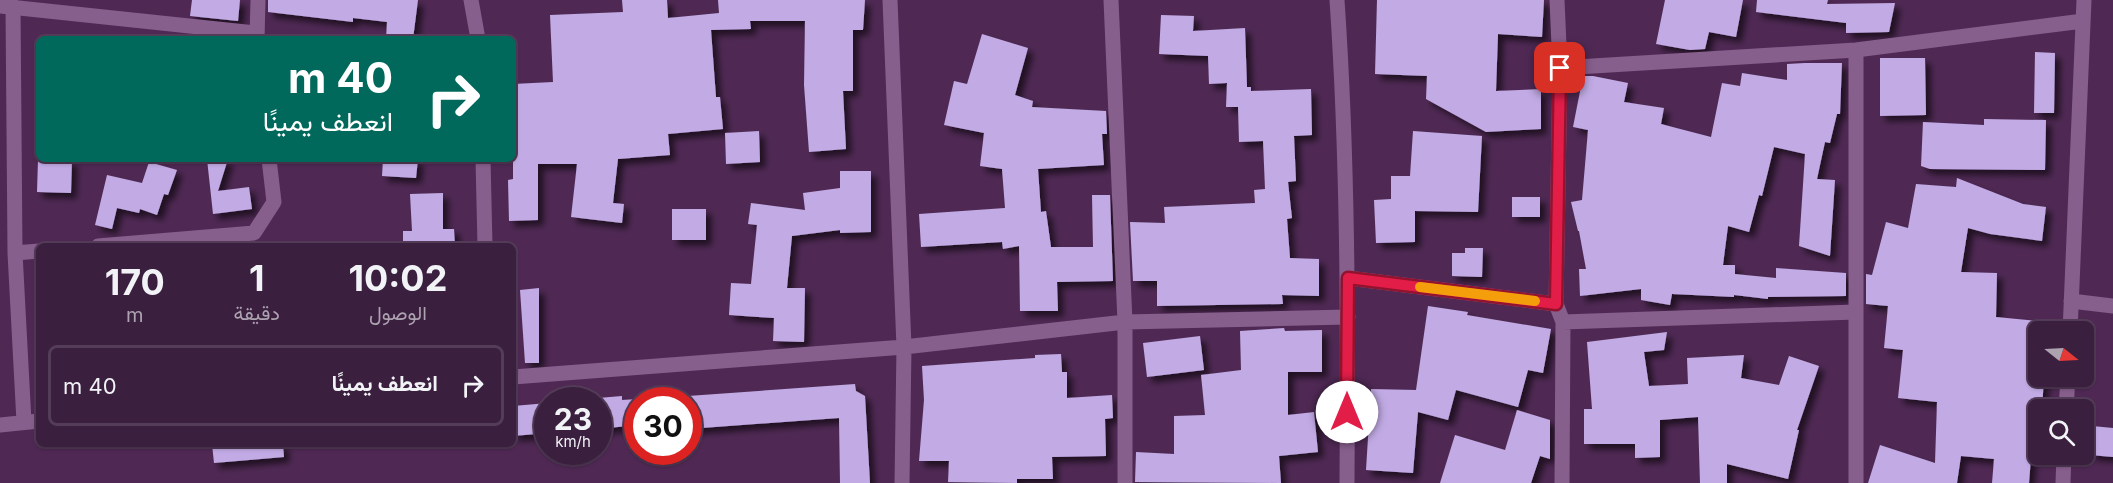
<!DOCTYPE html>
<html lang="ar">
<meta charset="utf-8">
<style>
:root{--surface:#3b1f3f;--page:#422746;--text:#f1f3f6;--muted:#aca2b0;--line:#543d59}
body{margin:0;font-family:Inter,Vazirmatn,sans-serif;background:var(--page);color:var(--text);direction:rtl;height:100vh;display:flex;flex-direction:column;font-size:22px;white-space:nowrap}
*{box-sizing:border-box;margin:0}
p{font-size:20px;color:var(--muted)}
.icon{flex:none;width:33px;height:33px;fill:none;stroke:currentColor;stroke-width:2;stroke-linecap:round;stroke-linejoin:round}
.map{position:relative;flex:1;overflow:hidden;direction:ltr}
.sheet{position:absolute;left:36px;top:243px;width:480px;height:204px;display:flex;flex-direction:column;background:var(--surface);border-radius:9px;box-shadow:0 2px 4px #0004,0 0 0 2px var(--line);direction:rtl}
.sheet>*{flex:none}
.hud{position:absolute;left:36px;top:36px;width:480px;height:126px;border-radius:9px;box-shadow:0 2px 4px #0004,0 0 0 2px var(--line);direction:rtl;background:#00695c;color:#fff;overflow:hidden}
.needle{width:39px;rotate:108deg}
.controls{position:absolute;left:2028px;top:321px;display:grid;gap:12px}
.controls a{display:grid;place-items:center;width:66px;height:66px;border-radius:9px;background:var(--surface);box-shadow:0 2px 4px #0004,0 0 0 2px var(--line);font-size:30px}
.speed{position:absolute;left:534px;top:387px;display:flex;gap:12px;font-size:30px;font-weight:700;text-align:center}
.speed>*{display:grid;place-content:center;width:78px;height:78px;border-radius:50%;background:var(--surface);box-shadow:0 2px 4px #0004,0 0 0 2px var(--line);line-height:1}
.speed small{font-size:15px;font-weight:400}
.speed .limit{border:9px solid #d22;background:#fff;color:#111}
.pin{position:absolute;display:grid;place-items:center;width:51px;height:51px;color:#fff;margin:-26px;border-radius:12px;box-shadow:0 3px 9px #0006}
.me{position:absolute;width:66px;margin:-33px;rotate:0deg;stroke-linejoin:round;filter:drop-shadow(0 0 4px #0008)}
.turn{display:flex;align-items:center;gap:21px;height:126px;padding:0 24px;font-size:27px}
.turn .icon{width:78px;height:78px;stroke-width:2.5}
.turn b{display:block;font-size:42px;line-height:51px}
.eta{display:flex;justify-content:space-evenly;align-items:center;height:102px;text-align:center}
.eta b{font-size:36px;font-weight:700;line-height:42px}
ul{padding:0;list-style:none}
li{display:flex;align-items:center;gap:18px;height:81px;margin:0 12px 9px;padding:0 12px;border:3px solid var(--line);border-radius:9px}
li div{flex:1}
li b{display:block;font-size:22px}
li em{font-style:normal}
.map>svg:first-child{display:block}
.building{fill:#c2abe5;filter:url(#shadow)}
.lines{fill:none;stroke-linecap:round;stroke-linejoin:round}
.street{stroke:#875f8d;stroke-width:15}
.route-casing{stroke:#92132f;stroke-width:15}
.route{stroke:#e11d48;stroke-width:10}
.slow{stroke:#f59e0b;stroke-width:10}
</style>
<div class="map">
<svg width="2113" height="483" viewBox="0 0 2113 483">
<defs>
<filter id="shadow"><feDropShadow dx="5.5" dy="5.5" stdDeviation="3" flood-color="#0009"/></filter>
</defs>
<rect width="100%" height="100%" fill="#4f2954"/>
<path class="building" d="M192 0H240L238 21 190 16Z
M268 0H418L413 39H386L387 22 353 18V22L268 12Z
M622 0H667L668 18 719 13 718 0H865L863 30H853V91H843L846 149 809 152 804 85 805 21H750L751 29 711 30 716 97H720L723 129 668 134 670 155 618 159 613 203 624 204 622 223 571 217 577 164H538V220L509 221 508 180 513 179V84L553 82 550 15 623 12Z
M1377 0H1544L1542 37 1498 34 1496 91 1541 89V129L1486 132 1426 99 1427 76 1375 74Z
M1665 0H1743L1736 37 1709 32 1705 49 1690 50 1656 44Z
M1757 0H1828L1827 4 1895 3 1889 32 1846 33V23L1756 12Z
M1161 15 1194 16 1193 31 1245 28 1247 87H1251V91L1311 89 1312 135 1294 136 1296 181 1288 182 1292 218 1287 219 1290 258 1319 259V296L1282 295 1283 304 1157 306V281H1133L1130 222 1165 223 1164 207 1255 203 1254 190 1265 189 1263 141 1239 142 1238 107H1226L1227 83 1209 84 1208 56 1159 54Z
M982 34 1028 48 1015 95 1033 101 1032 107 1106 111 1107 134H1102L1104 165 1038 169 1041 212 1046 211 1051 247H1093L1092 195H1110L1113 281 1057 282 1058 311H1020L1019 246 1003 249 1002 242 921 247 919 214 1005 208 1002 169 980 166 984 133 944 125 954 81 967 84Z
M2035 52 2055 53 2054 113H2034Z
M1880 58H1925L1926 115 1880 116Z
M1805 63H1842L1840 114H1837L1830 143 1825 142 1817 179 1835 180 1830 256 1799 246 1805 154 1774 147 1762 196 1759 195 1749 232 1728 226 1723 265H1735V274L1776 278V268L1846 273V296L1768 297V299L1734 295V297L1672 294 1670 305 1641 300V289L1580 296 1579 269H1586L1579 231H1578L1571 202 1582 200 1588 130 1573 127 1583 76H1593L1628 83 1624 102 1664 108 1661 124 1711 137 1722 83 1740 86 1742 73 1787 80V64Z
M1984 119 2046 120 2045 170 1930 169 1921 166 1923 122 1984 125Z
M759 131 760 162 726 164 725 133Z
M1413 131 1482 136 1478 212 1415 211V242L1376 243 1374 200 1391 199V176H1410Z
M207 159H228L218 191 249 187 252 209 213 214Z
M383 159H418L416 178 382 176Z
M38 160H72L71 193 37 192Z
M149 162 177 170 168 195 164 194 157 215 140 209 139 213 117 208 112 229 95 225 107 175 142 183Z
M840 171H871V232L840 233V230L792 236 787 288H805L804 342 773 341 774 318 729 315 731 283 751 284 757 225 748 224 751 203 805 210 803 193 840 188Z
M1957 178 2023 204 2046 207 2042 241 1990 234 1968 228 1961 272 1997 273 1996 317 2038 321V377H2044L2042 410H2038V420H2034L2029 483H1992L1994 459 1961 456 1957 483H1868L1880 445 1935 463 1937 402 1898 398 1903 350 1884 348 1888 306 1866 304V274L1872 275 1886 222 1908 228 1916 184 1956 187Z
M443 193V229H454L455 246H403V231H412L410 194Z
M1512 197H1540V217H1512Z
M672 209H706V240H672Z
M1465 248H1483L1482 277 1452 276V253H1465Z
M539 288V363H525L520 290Z
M1428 306 1468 312 1467 315 1551 329 1543 373 1528 370 1518 407 1456 390 1448 420 1418 412 1413 473 1366 470 1371 389 1416 390Z
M1284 328 1285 331 1322 330V372H1288V415L1314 412 1318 452 1279 456 1281 483 1135 482 1136 452 1174 454V416L1205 415 1201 375 1241 370 1240 331Z
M1667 332 1664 350 1644 352 1649 386 1688 384 1687 358 1744 355 1741 378 1779 385 1789 356 1819 366 1797 430H1799L1788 479 1727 464V483H1700L1698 417 1660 420V457L1635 458V444H1584V409H1592L1587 342Z
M1200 336 1204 370 1147 377 1143 343Z
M1061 354 1062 372H1067V398L1112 395 1113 418 1105 419 1106 456 1052 457 1053 479H1017V483L948 482 949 461H919L924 400 922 366 1035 358V355Z
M855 384 856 391 865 396 870 483H840L839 418 688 429V396Z
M622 396V400L638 399V425L598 429V398Z
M548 403V433L513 436V406Z
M1517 410 1550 420V459L1540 456 1531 483H1440L1455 435 1505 450Z
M2092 426 2113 428V457L2090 455Z
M212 444H283L284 457 214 463Z"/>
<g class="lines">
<path class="street" d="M471 0 478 39
M890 0 904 347 902 483
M1111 0 1125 322V483
M1337 0C1348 161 1348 322 1347 483
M1557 0 1560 68 1556 304 1563 322 1562 483
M0 6 256 33
M13 6 15 253 24 422
M257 39 258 0
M1856 50V483
M1560 68 1856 50 2083 21
M483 159 485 246
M98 246 254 233 274 202 269 159
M15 253 39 251
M1348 278 1556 304
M2071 301 2113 306
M1563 322 1855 312
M2070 332 2084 0
M513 377 904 347 1125 322 1348 317
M2066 410 2068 376
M0 425 39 421
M2063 483 2064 454"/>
</g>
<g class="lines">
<g class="route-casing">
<path id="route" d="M1347 412 1348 278 1556 304 1560 68"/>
</g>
<use href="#route" class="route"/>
<path class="slow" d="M1420 287 1535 301"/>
</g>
</svg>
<div class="controls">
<a><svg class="needle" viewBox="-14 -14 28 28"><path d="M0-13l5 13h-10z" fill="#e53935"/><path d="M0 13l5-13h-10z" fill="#aca2b0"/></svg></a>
<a><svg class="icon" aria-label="search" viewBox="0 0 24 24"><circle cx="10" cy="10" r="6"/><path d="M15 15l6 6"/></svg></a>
</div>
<div class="speed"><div>23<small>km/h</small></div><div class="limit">30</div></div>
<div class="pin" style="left:1560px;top:68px;background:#d93025"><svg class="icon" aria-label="arrive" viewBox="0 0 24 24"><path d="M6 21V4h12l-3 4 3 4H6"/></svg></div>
<svg class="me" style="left:1347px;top:412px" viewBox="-20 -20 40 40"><circle r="19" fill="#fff"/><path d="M0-13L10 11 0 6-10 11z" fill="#e11d48"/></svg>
<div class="hud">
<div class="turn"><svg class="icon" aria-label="right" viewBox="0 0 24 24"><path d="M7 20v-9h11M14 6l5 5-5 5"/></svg><div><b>40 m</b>انعطف يمينًا</div></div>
</div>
<section class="sheet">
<div class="eta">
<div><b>10:02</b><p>الوصول</p></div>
<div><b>1</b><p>دقيقة</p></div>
<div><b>170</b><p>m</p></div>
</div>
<ul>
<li><svg class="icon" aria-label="right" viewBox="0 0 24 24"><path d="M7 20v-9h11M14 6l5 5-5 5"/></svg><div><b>انعطف يمينًا</b></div><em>40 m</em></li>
</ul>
</section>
</div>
